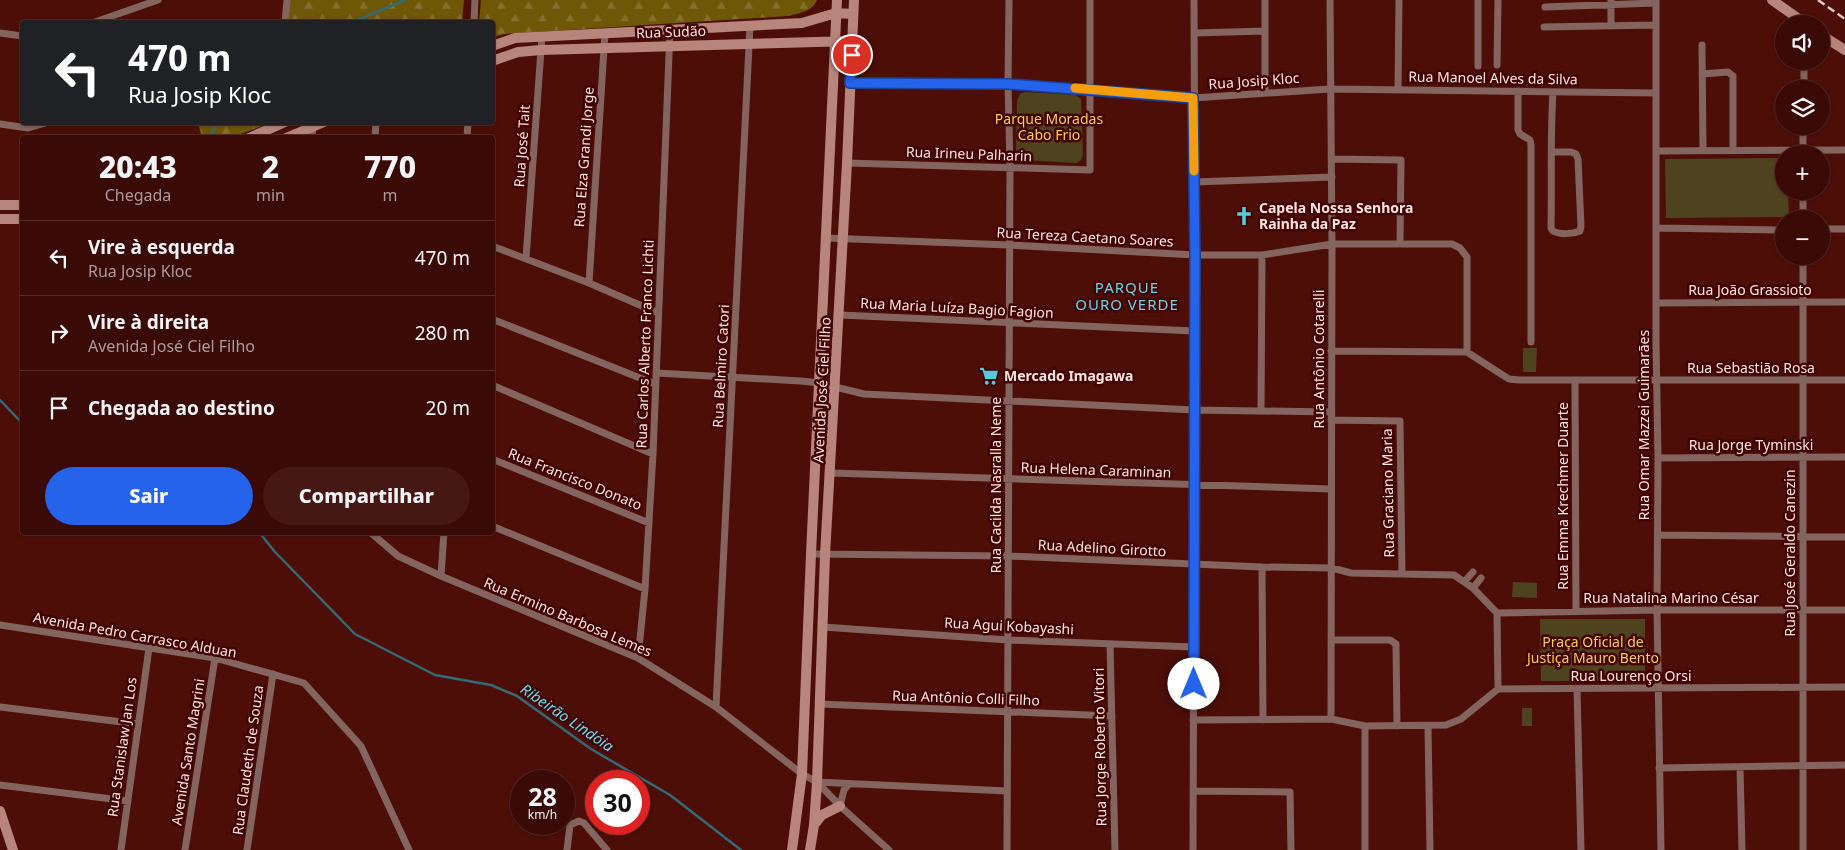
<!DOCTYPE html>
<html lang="pt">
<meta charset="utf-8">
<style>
:root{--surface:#3a0a06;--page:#451814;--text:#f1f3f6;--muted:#ab9a9b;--line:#542b28;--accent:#2563eb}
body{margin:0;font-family:"Noto Sans",sans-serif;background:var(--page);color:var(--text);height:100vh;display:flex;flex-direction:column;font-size:19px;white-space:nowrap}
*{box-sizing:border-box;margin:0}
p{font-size:16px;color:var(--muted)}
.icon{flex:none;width:28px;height:28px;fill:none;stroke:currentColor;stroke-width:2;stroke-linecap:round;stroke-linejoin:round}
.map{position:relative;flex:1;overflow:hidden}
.details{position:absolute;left:20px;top:135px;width:475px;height:400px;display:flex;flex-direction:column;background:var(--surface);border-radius:5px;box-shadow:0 1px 4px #0004,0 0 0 1px var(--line)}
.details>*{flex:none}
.guide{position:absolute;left:20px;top:20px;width:475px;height:105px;border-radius:5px;box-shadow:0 1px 4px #0004,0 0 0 1px var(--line);background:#202124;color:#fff;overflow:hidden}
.buttons{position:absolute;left:1775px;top:15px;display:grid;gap:10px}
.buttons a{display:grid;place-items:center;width:55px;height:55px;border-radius:50%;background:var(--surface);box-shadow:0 1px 4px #0004,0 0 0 1px var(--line);font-size:25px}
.speed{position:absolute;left:510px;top:770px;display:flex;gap:10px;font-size:25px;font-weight:700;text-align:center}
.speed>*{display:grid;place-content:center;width:65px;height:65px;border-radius:50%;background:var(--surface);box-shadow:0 1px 4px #0004,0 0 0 1px var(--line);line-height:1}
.speed small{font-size:12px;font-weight:400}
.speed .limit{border:8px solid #d22;background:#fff;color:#111}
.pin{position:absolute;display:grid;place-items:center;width:42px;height:42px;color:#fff;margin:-21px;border:2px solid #fff;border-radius:50%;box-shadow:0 1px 5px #0007}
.me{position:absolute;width:55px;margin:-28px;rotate:0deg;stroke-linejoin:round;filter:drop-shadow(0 0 4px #0008)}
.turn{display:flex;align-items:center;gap:18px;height:105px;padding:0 25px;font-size:22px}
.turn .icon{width:65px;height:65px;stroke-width:2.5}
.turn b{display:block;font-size:35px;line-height:42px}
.eta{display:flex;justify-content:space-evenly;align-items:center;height:85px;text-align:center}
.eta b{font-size:30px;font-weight:800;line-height:35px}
.action{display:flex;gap:10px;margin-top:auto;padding:10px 25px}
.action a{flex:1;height:58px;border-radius:30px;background:var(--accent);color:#fff;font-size:20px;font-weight:800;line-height:58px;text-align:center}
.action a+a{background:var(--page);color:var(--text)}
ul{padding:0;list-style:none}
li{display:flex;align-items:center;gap:15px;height:75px;padding:0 25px;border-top:1px solid var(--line)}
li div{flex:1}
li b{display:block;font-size:19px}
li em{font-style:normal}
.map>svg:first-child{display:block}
.green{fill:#4f421f}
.forest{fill:url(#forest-firs)}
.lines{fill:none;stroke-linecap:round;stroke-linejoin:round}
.stream{stroke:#326b74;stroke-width:2.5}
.street{stroke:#84645e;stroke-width:7}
.secondary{stroke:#b7857c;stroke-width:10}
.rail{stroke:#e4c5c1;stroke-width:2.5;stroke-dasharray:8 4;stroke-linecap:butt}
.route-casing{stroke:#184099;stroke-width:12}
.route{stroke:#2563eb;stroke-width:9}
.slow{stroke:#f59e0b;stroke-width:9}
.labels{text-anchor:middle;stroke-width:5;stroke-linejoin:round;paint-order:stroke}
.street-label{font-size:14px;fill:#fee5e1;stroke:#410201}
.park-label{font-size:14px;fill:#face52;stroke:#410201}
.poi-label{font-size:14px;font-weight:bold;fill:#fee5e1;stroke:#410201;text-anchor:start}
.neighbourhood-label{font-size:15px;letter-spacing:1px;fill:#6bd4e5;stroke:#410201}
.water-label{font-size:15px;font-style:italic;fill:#64dcf0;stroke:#410201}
</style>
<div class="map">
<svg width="1845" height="850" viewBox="0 0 1845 850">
<defs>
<pattern id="forest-firs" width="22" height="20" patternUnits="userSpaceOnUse" patternTransform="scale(1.25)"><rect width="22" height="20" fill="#6f5708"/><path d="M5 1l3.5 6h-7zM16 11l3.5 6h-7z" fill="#856f2c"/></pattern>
</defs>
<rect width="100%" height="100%" fill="#4d0e08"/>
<path class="green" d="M1025 92 1075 95 1081 99 1083 155 1081 160 1076 163 1024 160 1019 158 1016 153 1017 101 1020 94Z
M1784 158V191H1788L1789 217 1666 218 1665 159Z
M1523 348H1537L1536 372H1523Z
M1513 582 1537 583V598L1512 597Z
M1540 619H1645V681H1541Z
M1522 708H1532V726H1522Z"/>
<path class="forest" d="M290 0H464L462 22H288Z
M481 0H817C812 12 799 13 788 16L505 34 493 37 492 22H479Z
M198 123V122L270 123 233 137H202Z"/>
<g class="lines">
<path class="stream" d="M353 22 405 0
M208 138 219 122
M0 400 22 423
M259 532 275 552 355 634 435 675 491 685 517 696 591 749 670 795 741 850"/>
<path class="street" d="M1265 0V93
M1330 0 1332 244 1331 719
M1611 0V26
M1656 0V341L1658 458 1657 610 1661 850
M1545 7 1656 3
M95 22 158 0
M285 22 287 0
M474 22 475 0
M1544 27 1656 25
M0 33 22 36
M1194 33 1265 31
M1702 45 1703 150
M1497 65 1498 0
M1478 66V0
M1702 74 1728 72 1733 76V150
M850 83 1008 84 1089 89 1193 98 1330 89 1656 93
M1804 89V61
M1398 90 1399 0
M1518 91V130L1520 134 1530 140 1531 145V342
M0 124 28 128 49 122
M312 138 313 123
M375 138 376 122
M467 138 468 122
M1656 151 1845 150
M1552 152H1571L1576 154 1578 159 1581 226 1580 231C1573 234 1560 235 1553 231L1551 228C1552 183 1550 137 1553 92
M1803 153V126
M1332 159 1401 160 1400 244
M847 163 1090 170V0
M1194 182 1332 177
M1803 191V219
M1657 228 1784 230
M1821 229H1845
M826 238 1009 245 1195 255H1262L1332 244H1452L1460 248 1467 257V352
M492 246 589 283 658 313
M526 258 542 36
M589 283 605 33
M1656 303 1845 302
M840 315 1194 331
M492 319 655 384
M1331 351 1467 352 1501 374 1509 379 1519 380H1845
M656 373 801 381 819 383 864 394 1194 410 1331 412
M1575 381 1576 611
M492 385 653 454
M1261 410 1262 255
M1331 420 1400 421 1402 574
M1658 458 1845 457
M492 459 649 523
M831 473 1331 489
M492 526 645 589
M370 532 398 556 441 576 638 658 716 707 802 774 817 782 840 806 889 850
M1658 535 1845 537
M811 554 1008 556 1262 567 1332 568 1351 573 1454 575 1473 588 1497 613
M1262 567 1263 720
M441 576 444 532
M1465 581 1473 572
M1473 588 1481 578
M1497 613 1657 610H1845
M1497 613 1498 689
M0 625 215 658 304 683 361 746 409 850
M823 627 1008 640 1194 647
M1331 640H1390L1396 644 1397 726
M1110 644 1115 850
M638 658 645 589 653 454 670 30
M1577 689 1581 850
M820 704 1112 716
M0 707 138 724
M716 707 750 26
M1193 720 1331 719 1365 726 1446 725 1461 719 1498 689 1845 687
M1428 726 1430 850
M1740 767 1742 850
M1659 768 1845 765
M817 782 1007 791
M0 785 128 801
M1193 791 1290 792 1291 850
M840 806 844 790 849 784
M121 850 149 648
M185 850 215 658
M247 850 273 674
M567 850 570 825 579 821 584 823 607 850
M1007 850 1010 167 1008 84 1009 0
M1193 850 1195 255 1194 0
M1365 850V726
M1803 850V256"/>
<path class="secondary" d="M1772 0 1806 24
M1821 35 1845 50
M492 46 515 38 802 23 836 13 853 14
M492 61 518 52 541 50 852 41
M249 138 285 122
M286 138 324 122
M0 205H22
M0 219H22
M0 811 13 850
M814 825 822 815 840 806
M792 850 802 774 811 554 837 0
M810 850 814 825 817 782 825 555 847 163 854 0"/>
<path class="rail" d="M1818 0 1845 19"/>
</g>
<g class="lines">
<g class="route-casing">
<path id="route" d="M852 55 850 83 1008 84 1193 98 1195 255 1194 684"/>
</g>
<use href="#route" class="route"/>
<path class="slow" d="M1075 88 1193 98 1194 171"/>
</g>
<defs>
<g id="church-bare" transform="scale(1.5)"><path d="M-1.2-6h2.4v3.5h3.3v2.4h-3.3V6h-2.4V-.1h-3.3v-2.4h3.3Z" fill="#54cadd" stroke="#410201" stroke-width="2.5" paint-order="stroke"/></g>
<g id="supermarket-bare" transform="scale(1.5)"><path d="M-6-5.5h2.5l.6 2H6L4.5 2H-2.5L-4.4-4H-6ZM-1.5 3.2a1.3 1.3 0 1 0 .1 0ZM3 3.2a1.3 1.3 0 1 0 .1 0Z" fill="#54cadd" stroke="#410201" stroke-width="2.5" paint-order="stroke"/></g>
</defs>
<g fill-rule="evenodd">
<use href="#church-bare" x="1244" y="216"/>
<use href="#supermarket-bare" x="989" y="376"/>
</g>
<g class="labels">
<g class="street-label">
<text transform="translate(671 32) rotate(-2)" y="5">Rua Sudão</text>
<text transform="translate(1493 78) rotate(1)" y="5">Rua Manoel Alves da Silva</text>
<text transform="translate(1254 81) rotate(-4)" y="5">Rua Josip Kloc</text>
<text transform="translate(522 146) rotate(-86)" y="5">Rua José Tait</text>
<text transform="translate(969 154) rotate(2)" y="5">Rua Irineu Palharin</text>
<text transform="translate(584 157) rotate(-86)" y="5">Rua Elza Grandi Jorge</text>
<text transform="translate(1085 237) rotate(3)" y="5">Rua Tereza Caetano Soares</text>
<text x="1750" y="295">Rua João Grassioto</text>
<text transform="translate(957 308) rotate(3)" y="5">Rua Maria Luíza Bagio Fagion</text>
<text transform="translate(645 344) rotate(-88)" y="5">Rua Carlos Alberto Franco Lichti</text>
<text transform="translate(1319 359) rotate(-90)" y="5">Rua Antônio Cotarelli</text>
<text transform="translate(721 366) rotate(-87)" y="5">Rua Belmiro Catori</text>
<text x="1751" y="373">Rua Sebastião Rosa</text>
<text transform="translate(822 390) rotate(-87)" y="5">Avenida José Ciel Filho</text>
<text transform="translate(1644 425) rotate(-90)" y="5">Rua Omar Mazzei Guimarães</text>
<text x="1751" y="450">Rua Jorge Tyminski</text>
<text transform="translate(1096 470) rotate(2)" y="5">Rua Helena Caraminan</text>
<text transform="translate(575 479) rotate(22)" y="5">Rua Francisco Donato</text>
<text transform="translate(996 485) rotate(-90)" y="5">Rua Cacilda Nasralla Neme</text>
<text transform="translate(1388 493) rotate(-91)" y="5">Rua Graciano Maria</text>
<text transform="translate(1563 496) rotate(-90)" y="5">Rua Emma Krechmer Duarte</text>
<text transform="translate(1102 548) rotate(3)" y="5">Rua Adelino Girotto</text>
<text transform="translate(1790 553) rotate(-90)" y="5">Rua José Geraldo Canezin</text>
<text x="1671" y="603">Rua Natalina Marino César</text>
<text transform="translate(568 617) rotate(23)" y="5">Rua Ermino Barbosa Lemes</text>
<text transform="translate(1009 626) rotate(3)" y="5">Rua Agui Kobayashi</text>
<text transform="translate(135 635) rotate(10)" y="5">Avenida Pedro Carrasco Alduan</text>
<text x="1631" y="681">Rua Lourenço Orsi</text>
<text transform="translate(966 698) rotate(2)" y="5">Rua Antônio Colli Filho</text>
<text transform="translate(122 747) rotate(-82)" y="5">Rua Stanislaw Jan Los</text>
<text transform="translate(1100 747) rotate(-91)" y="5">Rua Jorge Roberto Vitori</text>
<text transform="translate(188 752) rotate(-81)" y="5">Avenida Santo Magrini</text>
<text transform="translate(248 760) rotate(-82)" y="5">Rua Claudeth de Souza</text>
</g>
<g class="park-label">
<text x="1049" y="124">Parque Moradas<tspan x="1049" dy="16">Cabo Frio</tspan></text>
<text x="1593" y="647">Praça Oficial de<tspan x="1593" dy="16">Justiça Mauro Bento</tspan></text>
</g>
<g class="poi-label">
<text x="1259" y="213">Capela Nossa Senhora<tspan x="1259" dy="16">Rainha da Paz</tspan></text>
<text x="1004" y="381">Mercado Imagawa</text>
</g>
<g class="neighbourhood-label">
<text x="1127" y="293">PARQUE<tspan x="1127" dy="17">OURO VERDE</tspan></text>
</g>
<g class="water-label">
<text transform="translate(567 718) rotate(34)" y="5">Ribeirão Lindóia</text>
</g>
</g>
</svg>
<div class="buttons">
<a><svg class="icon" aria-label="sound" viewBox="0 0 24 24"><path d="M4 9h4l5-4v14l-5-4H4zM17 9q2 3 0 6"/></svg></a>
<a><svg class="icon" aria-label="layers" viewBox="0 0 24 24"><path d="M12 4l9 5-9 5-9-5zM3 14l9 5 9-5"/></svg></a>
<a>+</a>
<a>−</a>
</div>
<div class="speed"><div>28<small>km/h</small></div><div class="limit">30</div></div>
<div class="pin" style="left:852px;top:55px;background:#d93025"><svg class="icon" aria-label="arrive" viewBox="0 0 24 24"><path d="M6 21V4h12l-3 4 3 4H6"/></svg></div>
<svg class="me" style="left:1194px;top:684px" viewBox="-20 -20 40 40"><circle r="19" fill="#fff"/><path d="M0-13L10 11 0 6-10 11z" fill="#2563eb"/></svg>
<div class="guide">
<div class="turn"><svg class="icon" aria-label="left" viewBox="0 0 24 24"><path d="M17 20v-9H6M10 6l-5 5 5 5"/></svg><div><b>470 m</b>Rua Josip Kloc</div></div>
</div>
<section class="details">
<div class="eta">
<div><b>20:43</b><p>Chegada</p></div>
<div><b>2</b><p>min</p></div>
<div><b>770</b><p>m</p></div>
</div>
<ul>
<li><svg class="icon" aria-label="left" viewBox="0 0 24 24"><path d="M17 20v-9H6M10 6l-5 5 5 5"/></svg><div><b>Vire à esquerda</b><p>Rua Josip Kloc</p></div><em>470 m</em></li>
<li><svg class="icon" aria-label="right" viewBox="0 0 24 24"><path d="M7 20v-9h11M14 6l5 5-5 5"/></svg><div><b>Vire à direita</b><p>Avenida José Ciel Filho</p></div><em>280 m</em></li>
<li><svg class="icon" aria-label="arrive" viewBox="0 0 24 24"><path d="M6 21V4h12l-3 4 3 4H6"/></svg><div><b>Chegada ao destino</b></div><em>20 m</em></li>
</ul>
<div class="action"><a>Sair</a><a>Compartilhar</a></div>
</section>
</div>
